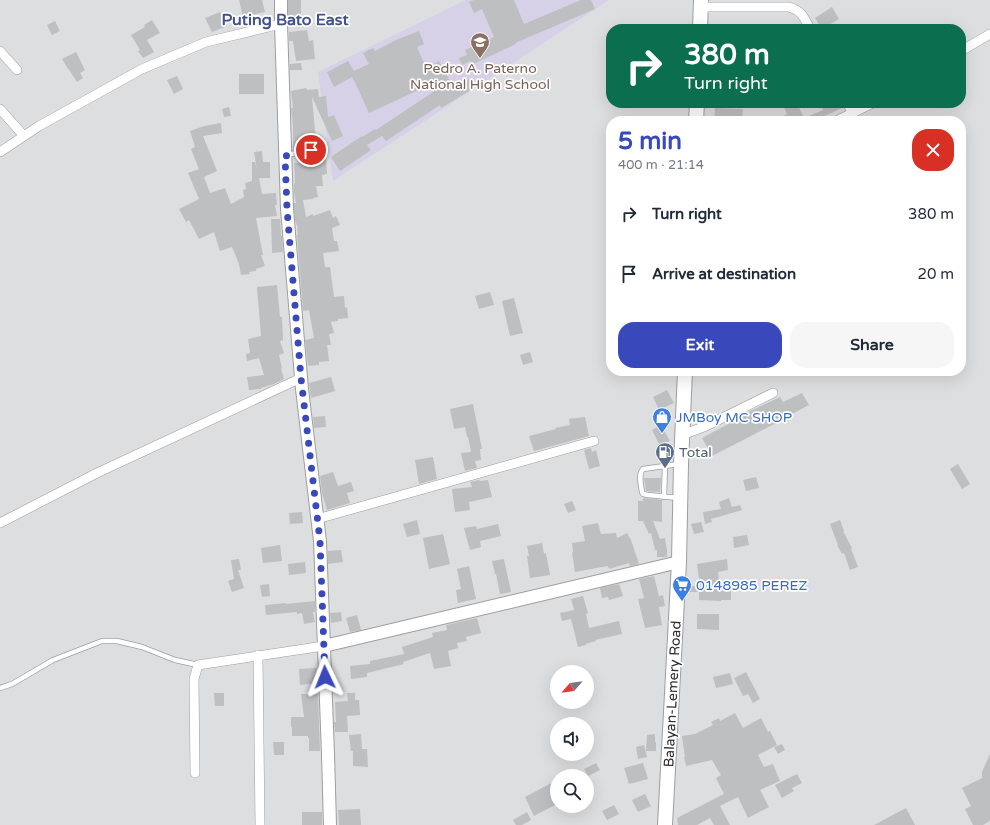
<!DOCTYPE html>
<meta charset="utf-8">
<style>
:root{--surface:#fff;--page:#f6f6f7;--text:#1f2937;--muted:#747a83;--accent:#3949bc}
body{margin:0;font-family:"Varela Round",sans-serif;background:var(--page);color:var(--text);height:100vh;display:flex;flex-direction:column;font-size:15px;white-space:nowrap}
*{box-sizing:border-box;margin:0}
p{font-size:13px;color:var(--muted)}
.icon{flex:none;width:22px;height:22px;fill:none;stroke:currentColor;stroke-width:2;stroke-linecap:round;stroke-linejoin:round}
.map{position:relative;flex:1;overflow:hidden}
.drawer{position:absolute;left:606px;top:116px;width:360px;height:260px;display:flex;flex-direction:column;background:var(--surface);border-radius:16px;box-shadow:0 4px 16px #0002}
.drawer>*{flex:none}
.banner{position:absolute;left:606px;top:24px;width:360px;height:84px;border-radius:16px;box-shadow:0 4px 16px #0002;background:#0b6e4f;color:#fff;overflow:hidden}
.needle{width:26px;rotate:242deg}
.buttons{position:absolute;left:550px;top:665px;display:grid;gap:8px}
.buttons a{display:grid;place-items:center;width:44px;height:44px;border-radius:50%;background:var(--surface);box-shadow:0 4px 16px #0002;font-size:20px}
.pin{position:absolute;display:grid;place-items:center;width:34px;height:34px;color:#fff;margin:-17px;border:2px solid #fff;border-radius:50%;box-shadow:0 1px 4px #0007}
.me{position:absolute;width:44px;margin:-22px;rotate:358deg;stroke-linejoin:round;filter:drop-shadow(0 0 3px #0008)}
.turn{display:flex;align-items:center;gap:14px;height:84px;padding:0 12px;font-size:18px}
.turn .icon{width:52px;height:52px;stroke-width:2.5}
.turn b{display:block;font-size:28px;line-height:34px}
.round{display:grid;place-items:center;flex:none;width:42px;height:42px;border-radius:16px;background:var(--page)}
.head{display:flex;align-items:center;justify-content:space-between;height:68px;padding:0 12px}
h1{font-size:24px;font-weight:700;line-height:30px;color:var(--accent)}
.cta{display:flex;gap:8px;margin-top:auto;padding:8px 12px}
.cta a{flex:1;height:46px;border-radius:16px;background:var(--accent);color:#fff;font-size:16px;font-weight:700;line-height:46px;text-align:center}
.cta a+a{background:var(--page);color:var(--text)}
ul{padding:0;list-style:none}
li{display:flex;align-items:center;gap:12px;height:60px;padding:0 12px}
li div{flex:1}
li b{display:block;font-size:15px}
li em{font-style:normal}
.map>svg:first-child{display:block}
.education{fill:#d6d1e6}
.building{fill:#bebfc1}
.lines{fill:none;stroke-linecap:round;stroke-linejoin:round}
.lane-casing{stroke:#9d9ea0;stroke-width:6}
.street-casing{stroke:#9d9ea0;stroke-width:10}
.secondary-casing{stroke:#9d9ea0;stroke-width:14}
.primary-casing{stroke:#9d9ea0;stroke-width:16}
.lane{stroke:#fff;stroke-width:4.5}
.street{stroke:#fff;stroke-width:9}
.secondary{stroke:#fff;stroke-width:12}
.primary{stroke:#fff;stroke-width:14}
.route{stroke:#3949bc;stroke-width:7;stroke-dasharray:0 12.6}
.labels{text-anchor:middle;stroke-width:3.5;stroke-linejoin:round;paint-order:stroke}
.education-label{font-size:14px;fill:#785e54;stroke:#fff}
.shop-label{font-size:14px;fill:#366cbe;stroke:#fff;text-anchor:start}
.service-label{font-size:14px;fill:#4e5e75;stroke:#fff;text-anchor:start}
.street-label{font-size:14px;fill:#2f2f30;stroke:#fff}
.quarter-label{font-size:16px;font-weight:bold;fill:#43528e;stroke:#fff}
</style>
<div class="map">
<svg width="990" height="825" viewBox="0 0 990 825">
<rect width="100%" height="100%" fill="#dddee0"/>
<path class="education" d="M466 0H609L333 181 318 72Z"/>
<path class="building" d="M239 0H262L265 12 243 17Z
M288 0H301V19H288Z
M474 0H514L524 24 581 0H591L595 9 515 43 516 44 471 65 470 61 462 65 459 58 467 55 465 50 494 37 482 9 474 13 469 2Z
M832 7 839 19 822 29 815 18Z
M220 12 227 26 212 32 205 18Z
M152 20 160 33 147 40 154 52 143 58 138 51 140 50 131 35 145 27 144 25Z
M55 21 60 31 52 35 47 25Z
M307 30 309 41 313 40 315 59 296 61 293 41H289V32Z
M419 31 424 44 417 47 426 68 439 61 450 81 452 79 456 87 469 79 474 88 441 108 440 105 386 141 382 136 367 145 371 150 340 171 331 157 362 136V137L375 129 376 130 442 86 438 81 369 113 354 80H353L352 77 334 87 327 72 348 61 354 71 369 64 363 53 373 48 375 51 396 40Z
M76 52 85 70 80 73 83 78 77 82 68 68V69L62 59Z
M301 63 302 70H290V64Z
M239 74H264V94H239Z
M177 76 183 89 174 94 167 80Z
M306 88 307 90 318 89 319 97 326 96 328 117 334 115 343 136 332 141 312 97 316 142H306L307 146 293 148V126L291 108H293L291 91Z
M793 103H797L804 118 823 110 820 103H840L842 108 814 121H773L787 114 784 107Z
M229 107 231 116 224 117 222 109Z
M715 108 743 109 742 121H714Z
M221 123 222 133 203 136 217 171 204 177 210 193 225 188 231 204 244 197 243 190 246 189 245 183 252 181V162H255L257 170 254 152 262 151 263 162H270V178H259L262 194 276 193 277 205H275L277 216 256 218 263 255H261L265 266 256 269V271L249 272 250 274 241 275 239 264 232 247 220 251 214 232 199 239 189 220 186 222 179 209 199 199 188 173 199 169 191 149 195 147 190 131 204 126Z
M326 158 327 174 322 175 323 186H316L318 197 313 198V199L303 200 306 217 313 214V216L330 210 333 218 336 216 340 225 332 228 334 241H337L339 251 323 253 325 267H330L334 297 344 296 345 308 347 307 348 318 338 319V321L331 322 334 333 329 334 331 345H327L329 361 319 362V365L308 366 305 340 314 338 309 310 303 311 297 235H298L297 228H298L295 220 294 209V203H296L294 193V183H295L294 163 308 162 307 160Z
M271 219H280L281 236H282L283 252 272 253Z
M277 285 280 317H282L283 340 280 341 284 353 279 355 282 368 281 369 284 379 274 384 261 388V389L249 390 247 377 264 375 259 358 247 361 246 354 250 353 248 339 261 336 257 287Z
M490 292 494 305 479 309 475 296Z
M514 298 523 333 510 336 502 301Z
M530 352 533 362 523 365 520 355Z
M331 377 335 391 311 398 309 383Z
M667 390 674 403 659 410 653 397Z
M802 393 809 405 790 415V416L712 456 702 438 743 416 742 415 780 397 783 402Z
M473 404 482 449H480L481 460 475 461 477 468 465 471 461 453 471 452 468 437H467L465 427 454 429 450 409Z
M325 416 326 427 314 428 313 417Z
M585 417 589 436 534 451 529 436 556 429 555 428 570 425 569 419Z
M661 425 670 441 660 446 652 430Z
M591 448 592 452 596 450 600 466 589 469 584 450Z
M433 457 437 479 419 484 415 460Z
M958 464 970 484 962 489 950 469Z
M333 472 338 486 351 482 354 491 347 493 350 503 327 510 322 493 320 476Z
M756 477 759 488 746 491 743 480Z
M644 478H661L660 492 646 491Z
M479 480 480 481 488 480 492 497 469 502 470 510 455 512 452 489 472 487 470 482Z
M643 498 662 500V522L653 521 660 539 665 538 667 550V557H657V550H655L651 533 649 534 643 521H638V501H643Z
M729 498 732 507 740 505 742 510 711 519 712 522 705 524 703 512 721 509 719 502Z
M572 501 576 510 568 513 564 504Z
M302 512 303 523 290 524 289 513Z
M417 520 420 534 407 537 403 524Z
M840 520 844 531H843L852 548 851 549 858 567 850 570 844 553 842 554 837 545H838L830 524Z
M701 522 704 532 694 534 691 524Z
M598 523 601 534 616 533 617 538 627 533 631 540 639 564 630 566 629 563 609 569 608 566 575 572 572 553 573 552 572 543 585 541 582 526Z
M498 524 501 536 480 541 481 547 470 550 464 528 476 526 477 529Z
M443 534 450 564 429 569 423 538Z
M747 535 749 545 734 548 733 537Z
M542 543 544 554 546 553 550 575 530 578 527 556H529L527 546Z
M280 545 282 561 263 563 261 548Z
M341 550 343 562 328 564V551Z
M239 559 241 570H238L244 588 232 592 228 581 234 579 231 560Z
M504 559 511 592 500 594 496 574H495L492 561Z
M727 559 728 570 718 572 720 589H731V600H721V601L699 600V592H686V586H700L697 564Z
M305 562 306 573 289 575 288 564Z
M469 566 476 599 458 603 456 590 461 589 457 569Z
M654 576 659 596 663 595 665 606 659 607 662 625 645 628 638 599 644 598 639 579Z
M269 584 270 596 262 597 260 585Z
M619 584 623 596 609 600 608 597 602 598 600 588Z
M583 596 588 613 586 614 589 628 619 621 622 634 595 640 596 641 586 644V645L578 647 571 619 562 621 560 613 574 610 571 599Z
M315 601V612H313L315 622 304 624 302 613 297 614V612L266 615 265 605 286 603V604Z
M341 612 342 621 331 623 330 613Z
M697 614H719V630L697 629Z
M357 615 361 630 350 632 346 618Z
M477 618 481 633 466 637 467 641 457 643 458 648 448 651 451 666 434 669 430 653 403 662 404 664 367 673V677L351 679 350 666 370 664V661L404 654 402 647 433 637 432 633 447 630 446 625Z
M317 668 318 683 300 685 299 669Z
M746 672 760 699 753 703 748 694 743 696 734 678Z
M730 673 733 684 716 688 713 677Z
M214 693H224V706H215Z
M347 693H355V700H359L360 715 347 716 348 732H335L334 722H336L335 702 348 701Z
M301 694H318L320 751H309V738H308V736H292V727H291V717H304Z
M735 713 743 728 761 718 768 732 770 731 777 745 758 755 764 767 773 764 780 781 760 790 769 807 748 818 738 797 720 806 730 825H714L710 818 697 825H678L677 818 724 794 716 778 721 775 712 760 686 766 684 757H685L682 736 695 734 713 725 711 722 719 718 720 721Z
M361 734 362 749H367L368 767 353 766V751H351L349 735Z
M655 734V742H656V751H646L647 735Z
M273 742H284V755H274Z
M782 744 785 750 778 754 774 747Z
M644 745 647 757 638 759 636 747Z
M990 754V821L983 825H973L965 809 971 806 962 788 982 778V772Z
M596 763 600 770 588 776 584 769Z
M643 763 648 779 629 784 624 768Z
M797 774 802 783 792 788 794 791 782 798 775 785Z
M557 780V804L534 816 525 797Z
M645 794 651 806 638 812 632 800Z
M614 805 619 814 607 820 602 811Z
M906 808 915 825H874Z
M360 809 361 825H339L338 810Z
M302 812H322V825H302Z
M527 812 531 820 522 825H516L513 820Z"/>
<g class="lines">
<g class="lane-casing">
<path id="lane" d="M287 155 324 147
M664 497 665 466
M679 498 648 495 643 494 642 492C641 485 638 474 643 469L679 464
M0 688 12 684 53 660 102 641H117L142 647 175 660 198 665"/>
</g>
<g class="street-casing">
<path id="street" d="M701 7H789C802 11 804 17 810 29
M0 51 17 70
M961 51 990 34
M847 103 853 113
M0 109 24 136
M836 121 873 103
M0 152 39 126 142 69 206 42 281 24
M682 435 706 426 773 393
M317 519 594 441
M0 523 97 473 301 378
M258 655 260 825
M195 773 194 679 198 665 324 646"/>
</g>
<g class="secondary-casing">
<path id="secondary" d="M281 0V24L287 209 302 389 320 541 328 754 330 825
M324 646 679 562"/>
</g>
<g class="primary-casing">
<path id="primary" d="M700 29 701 0
M696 121 697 103
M665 825 679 562 681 464 685 371"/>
</g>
<use href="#lane" class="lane"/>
<use href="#street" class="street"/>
<use href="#secondary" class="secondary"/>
<use href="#primary" class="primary"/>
</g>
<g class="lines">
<path class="route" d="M311 150 285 156 287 209 301 378 320 541 325 677"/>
</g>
<defs>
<g id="school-pin" transform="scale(1)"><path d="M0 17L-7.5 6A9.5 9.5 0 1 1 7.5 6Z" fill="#8d6e63" stroke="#fff"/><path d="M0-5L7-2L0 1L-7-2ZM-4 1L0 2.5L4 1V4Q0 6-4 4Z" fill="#fff"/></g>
<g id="shop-pin" transform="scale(1)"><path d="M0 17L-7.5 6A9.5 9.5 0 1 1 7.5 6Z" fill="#3f7fe0" stroke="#fff"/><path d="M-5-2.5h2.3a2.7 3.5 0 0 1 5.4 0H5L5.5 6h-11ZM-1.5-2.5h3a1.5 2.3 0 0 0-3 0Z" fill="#fff"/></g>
<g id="fuel-pin" transform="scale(1)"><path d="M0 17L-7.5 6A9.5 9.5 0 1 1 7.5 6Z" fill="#5c6f8a" stroke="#fff"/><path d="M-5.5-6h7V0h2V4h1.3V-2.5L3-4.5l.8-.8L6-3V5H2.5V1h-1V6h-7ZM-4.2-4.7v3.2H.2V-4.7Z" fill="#fff"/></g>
<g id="supermarket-pin" transform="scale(1)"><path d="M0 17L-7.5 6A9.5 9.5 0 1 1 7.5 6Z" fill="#3f7fe0" stroke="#fff"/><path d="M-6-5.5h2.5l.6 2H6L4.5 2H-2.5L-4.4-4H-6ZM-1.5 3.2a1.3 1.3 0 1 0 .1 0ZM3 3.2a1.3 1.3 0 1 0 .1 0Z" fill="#fff"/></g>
</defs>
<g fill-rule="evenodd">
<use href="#school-pin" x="480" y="42"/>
<use href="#shop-pin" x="662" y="417"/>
<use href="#fuel-pin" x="665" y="452"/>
<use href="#supermarket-pin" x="682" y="585"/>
</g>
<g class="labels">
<g class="education-label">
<text x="480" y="73">Pedro A. Paterno<tspan x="480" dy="16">National High School</tspan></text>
</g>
<g class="shop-label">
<text x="676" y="422">JMBoy MC SHOP</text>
<text x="696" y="590">0148985 PEREZ</text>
</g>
<g class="service-label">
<text x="679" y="457">Total</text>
</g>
<g class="street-label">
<text transform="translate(672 694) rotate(-87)" y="5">Balayan-Lemery Road</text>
</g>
<g class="quarter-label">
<text x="285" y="25">Puting Bato East</text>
</g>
</g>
</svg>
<div class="buttons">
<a><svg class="needle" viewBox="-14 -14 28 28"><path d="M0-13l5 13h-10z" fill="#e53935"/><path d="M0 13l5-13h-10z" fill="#747a83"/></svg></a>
<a><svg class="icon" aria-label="sound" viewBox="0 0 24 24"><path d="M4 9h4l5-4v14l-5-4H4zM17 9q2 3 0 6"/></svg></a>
<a><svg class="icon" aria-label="search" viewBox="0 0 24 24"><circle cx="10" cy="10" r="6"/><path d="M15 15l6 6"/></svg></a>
</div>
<div class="pin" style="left:311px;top:150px;background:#d93025"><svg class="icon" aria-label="arrive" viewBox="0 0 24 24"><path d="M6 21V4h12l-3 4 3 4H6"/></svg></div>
<svg class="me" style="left:325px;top:677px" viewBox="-20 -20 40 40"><path d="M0-17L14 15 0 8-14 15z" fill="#3949bc" stroke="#fff" stroke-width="4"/></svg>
<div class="banner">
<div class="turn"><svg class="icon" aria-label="right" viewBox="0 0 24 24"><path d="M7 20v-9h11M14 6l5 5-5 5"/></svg><div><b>380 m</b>Turn right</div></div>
</div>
<section class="drawer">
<div class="head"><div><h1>5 min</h1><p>400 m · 21:14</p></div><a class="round" style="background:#d93025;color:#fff"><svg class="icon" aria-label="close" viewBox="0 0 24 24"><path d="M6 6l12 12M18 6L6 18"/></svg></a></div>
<ul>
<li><svg class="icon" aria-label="right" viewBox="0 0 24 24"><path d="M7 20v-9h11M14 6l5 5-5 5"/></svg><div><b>Turn right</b></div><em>380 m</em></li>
<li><svg class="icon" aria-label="arrive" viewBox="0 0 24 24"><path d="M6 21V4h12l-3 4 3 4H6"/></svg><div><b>Arrive at destination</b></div><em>20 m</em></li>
</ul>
<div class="cta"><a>Exit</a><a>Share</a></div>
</section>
</div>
